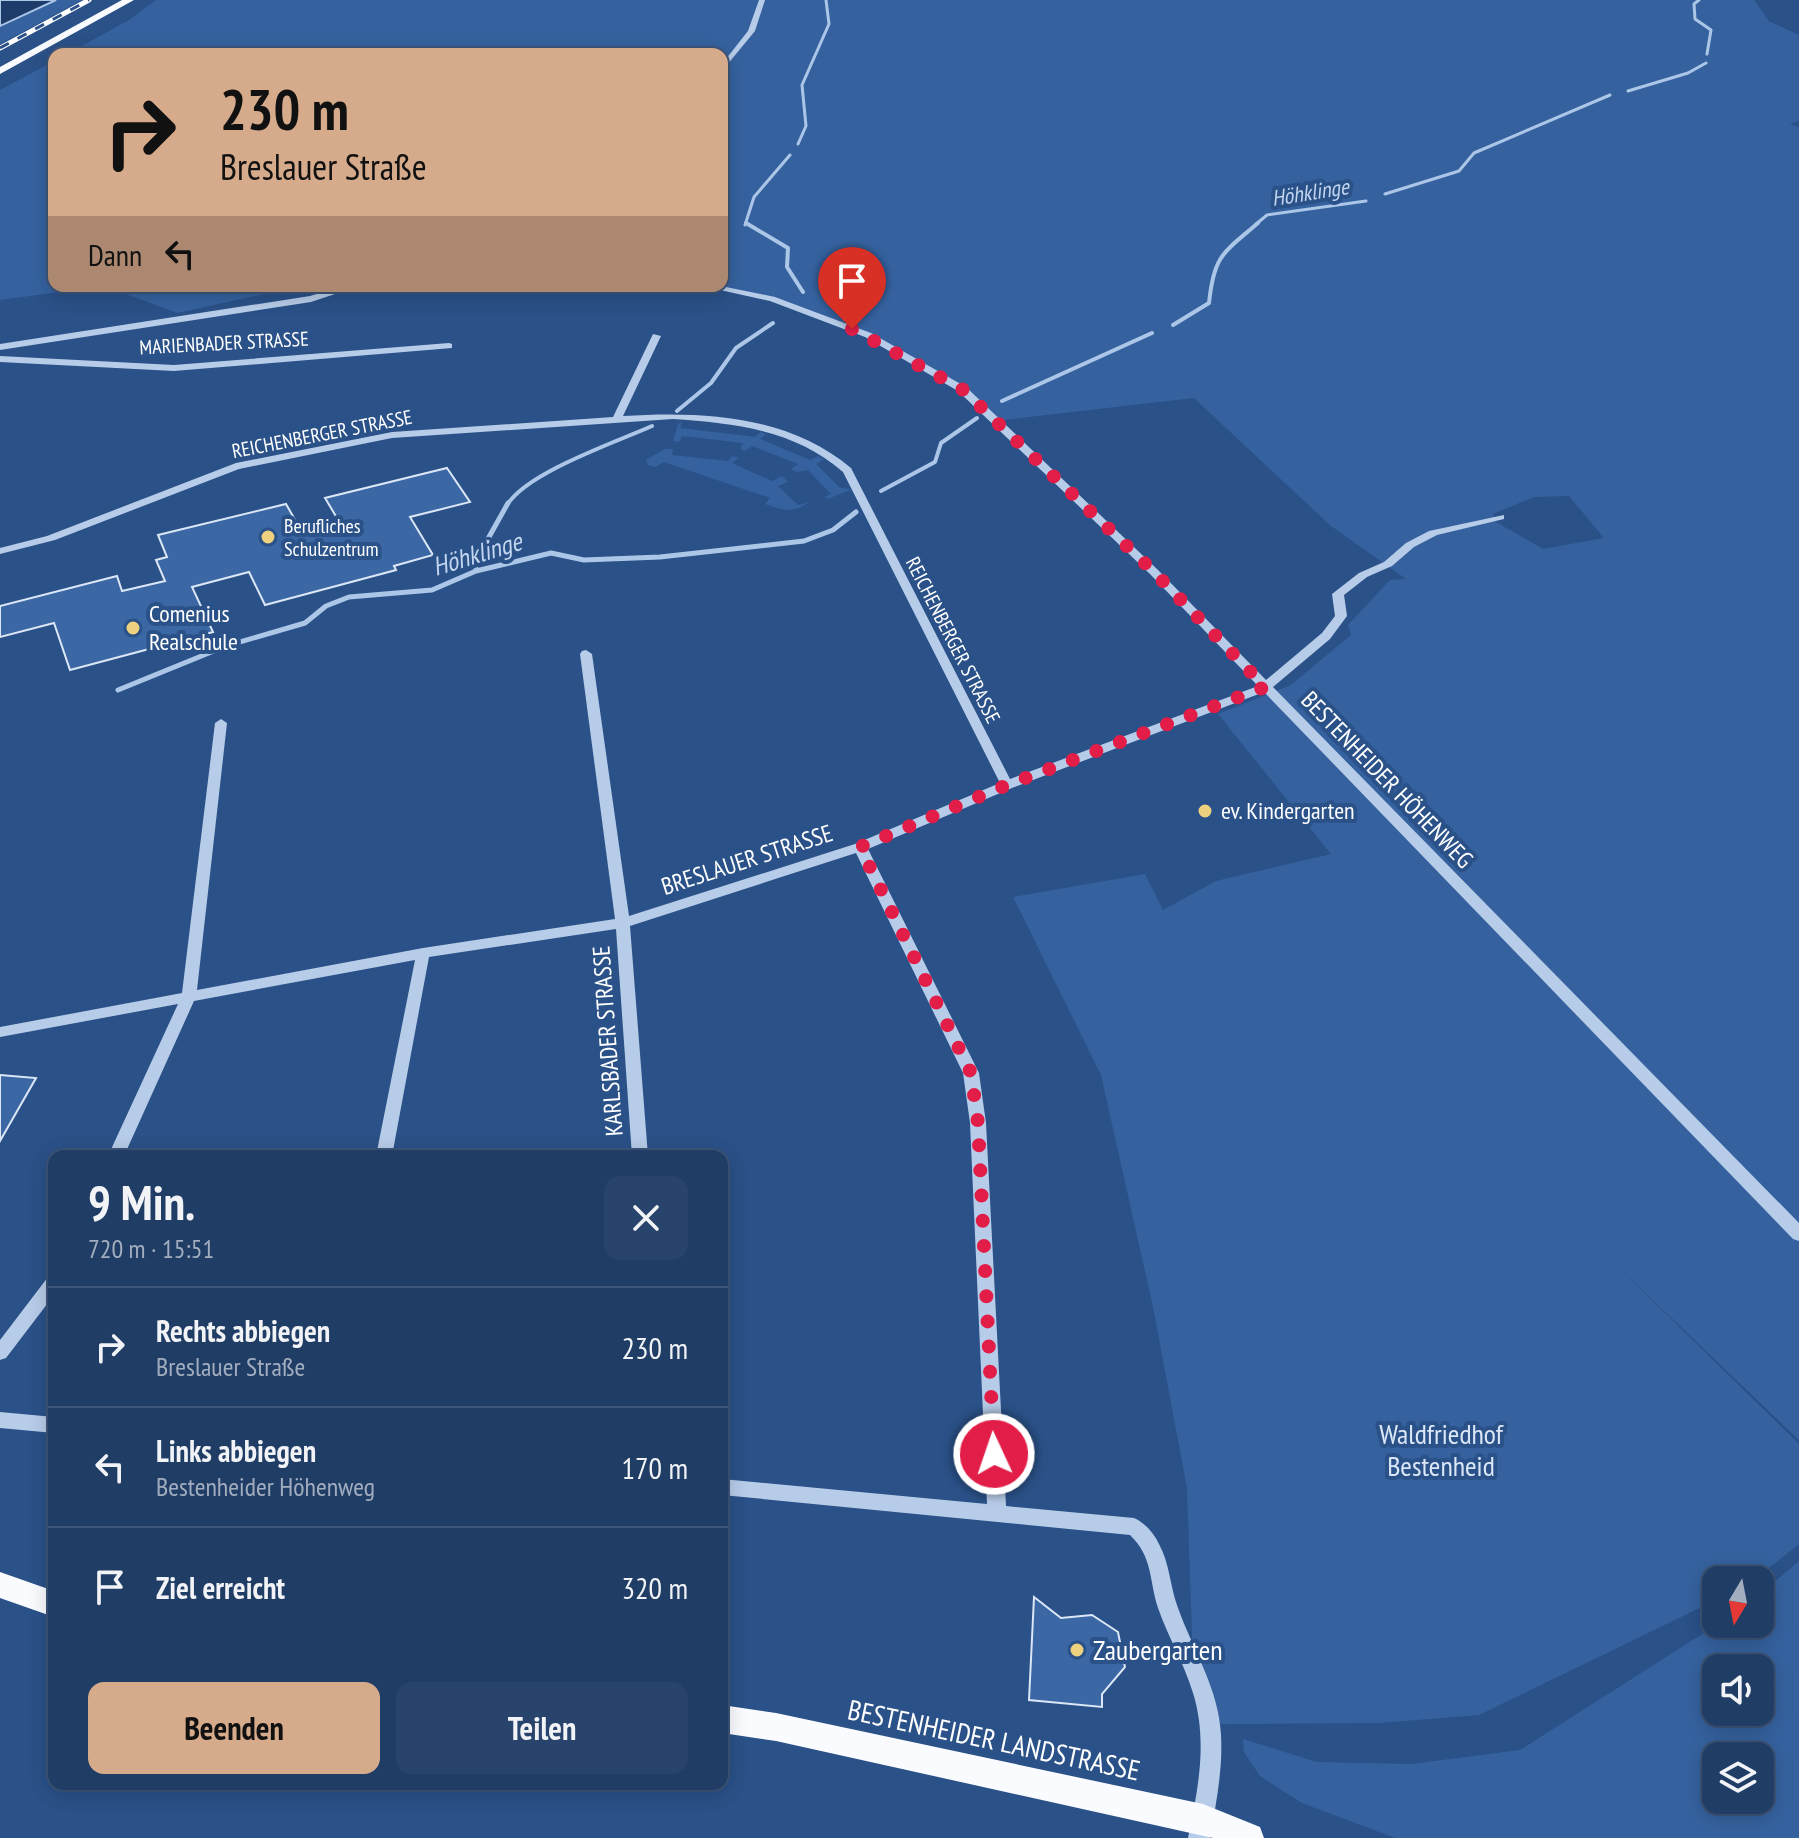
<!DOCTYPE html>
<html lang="de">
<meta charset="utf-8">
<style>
:root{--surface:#203d66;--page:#28446c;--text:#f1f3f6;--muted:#a2aebf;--line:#3d567a;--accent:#d6ab8b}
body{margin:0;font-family:"PT Sans Narrow",sans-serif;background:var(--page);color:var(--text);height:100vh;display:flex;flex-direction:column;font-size:30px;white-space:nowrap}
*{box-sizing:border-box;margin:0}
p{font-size:26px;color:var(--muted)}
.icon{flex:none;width:44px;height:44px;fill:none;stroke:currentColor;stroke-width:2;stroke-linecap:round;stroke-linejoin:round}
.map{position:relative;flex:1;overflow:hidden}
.panel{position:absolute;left:48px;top:1150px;width:680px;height:640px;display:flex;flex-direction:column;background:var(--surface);border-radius:16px;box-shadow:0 4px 20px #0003,0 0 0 2px var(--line)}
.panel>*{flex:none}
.banner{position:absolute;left:48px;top:48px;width:680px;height:244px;border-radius:16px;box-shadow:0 4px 20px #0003,0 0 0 2px var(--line);background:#d6ab8b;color:#111;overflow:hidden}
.needle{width:52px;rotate:190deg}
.fabs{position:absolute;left:1702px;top:1566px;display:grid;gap:16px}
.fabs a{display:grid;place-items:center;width:72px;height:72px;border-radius:16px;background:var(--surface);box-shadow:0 4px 20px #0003,0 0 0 2px var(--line);font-size:40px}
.pin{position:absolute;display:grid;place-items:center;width:68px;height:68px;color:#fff;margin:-82px -34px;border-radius:50% 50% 50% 0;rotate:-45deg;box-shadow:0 0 8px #0007}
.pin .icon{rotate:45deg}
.me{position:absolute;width:88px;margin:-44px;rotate:357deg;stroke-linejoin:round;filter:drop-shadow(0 0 6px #0008)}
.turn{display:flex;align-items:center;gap:28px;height:168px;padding:0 40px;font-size:36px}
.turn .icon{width:104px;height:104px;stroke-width:2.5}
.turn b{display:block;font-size:56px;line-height:68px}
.then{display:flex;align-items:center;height:76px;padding:0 40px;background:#0003;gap:16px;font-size:30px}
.round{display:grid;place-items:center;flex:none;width:84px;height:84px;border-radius:16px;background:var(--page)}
.overview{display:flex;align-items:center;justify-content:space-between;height:136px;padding:0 40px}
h1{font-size:48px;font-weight:600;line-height:60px}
.button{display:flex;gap:16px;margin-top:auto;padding:16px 40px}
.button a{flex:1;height:92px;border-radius:16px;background:var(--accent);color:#111;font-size:32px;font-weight:600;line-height:92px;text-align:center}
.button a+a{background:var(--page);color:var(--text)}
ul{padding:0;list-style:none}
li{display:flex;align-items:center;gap:24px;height:120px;padding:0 40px;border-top:2px solid var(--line)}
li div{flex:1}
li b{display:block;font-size:30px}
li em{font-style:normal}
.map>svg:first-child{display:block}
.green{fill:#35629f;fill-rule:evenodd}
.water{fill:#1e3c69;stroke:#acc6e8;stroke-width:2}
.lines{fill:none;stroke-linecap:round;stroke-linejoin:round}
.stream-far2{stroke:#acc6e8;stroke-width:3}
.stream-far1{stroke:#acc6e8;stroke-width:4}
.stream{stroke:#acc6e8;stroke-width:5}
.building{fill:#3b67a4;stroke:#dbe7f7;stroke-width:2}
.minor{fill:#b7cce8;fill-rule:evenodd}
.major{fill:#f9fbfe;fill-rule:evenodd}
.rail-casing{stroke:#fff;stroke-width:5}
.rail{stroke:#2a5188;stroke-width:3;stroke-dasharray:10;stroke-linecap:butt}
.route{stroke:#e11d48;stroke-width:14;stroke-dasharray:0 25.2}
.poi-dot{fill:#eed17f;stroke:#2a5188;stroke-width:3}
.labels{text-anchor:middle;stroke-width:8;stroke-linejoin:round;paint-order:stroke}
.far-street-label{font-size:20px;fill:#fff;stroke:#2a5188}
.far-poi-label{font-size:20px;fill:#fff;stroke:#2a5188;text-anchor:start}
.far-water-label{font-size:22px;font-style:italic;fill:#c3d6ef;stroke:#2a5188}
.poi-label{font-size:24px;fill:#fff;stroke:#2a5188;text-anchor:start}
.street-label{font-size:24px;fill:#fff;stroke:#2a5188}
.water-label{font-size:26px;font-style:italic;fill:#c3d6ef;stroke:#2a5188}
.near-park-label{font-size:28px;fill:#dbe7f7;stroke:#2a5188}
.near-poi-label{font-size:28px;fill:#fff;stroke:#2a5188;text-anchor:start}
.near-street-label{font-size:28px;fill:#fff;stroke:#2a5188}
</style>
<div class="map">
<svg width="1799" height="1838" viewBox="0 0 1799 1838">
<rect width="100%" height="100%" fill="#2a5188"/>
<path class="green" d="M56 0H82L0 44V26Z
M156 0H1754L1769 21 1799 35V121L1790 124 1799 127V1440L1615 1264 1799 1444V1544L1754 1580H1716V1600L1479 1715 1380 1723 1211 1724 1193 1665 1187 1488 1153 1307 1101 1075 1013 897 1145 874 1163 910 1216 881 1331 854 1218 714 1291 685 1351 635 1348 625 1390 580 1406 579 1331 526 1194 398 995 421C917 346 812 306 708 286H722V54H67L129 20ZM1569 496 1604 538 1543 549 1496 522 1493 514 1534 497Z
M54 61V286H301L177 313 104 286 0 300V90Z
M682 422 680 428 755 437 761 432 766 434 760 439 810 460 818 456 824 459 816 464 840 488 852 489 828 499 824 497 831 494 808 470 797 472 791 469 798 464 752 446 745 451 740 449 743 443 682 436 679 442 673 441 678 424Z
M665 449H673L672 455 728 461 732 456 739 458 732 463 772 481 782 476 788 482 778 486 798 505 809 502C794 514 781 510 765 504L770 498 664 462 655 467 648 465 646 460Z
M1799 1561V1838H1395L1302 1803 1260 1776 1244 1752 1243 1739 1317 1762 1411 1764 1520 1750 1718 1624H1760V1594ZM1716 1668H1760V1712H1716ZM1716 1756H1760V1800H1716Z"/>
<path class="water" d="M0 0H56L0 26Z"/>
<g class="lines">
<path class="stream-far2" d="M1699 0 1694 4 1695 19 1711 30 1707 54
M1628 91 1688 73 1706 63
M798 144 806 126 802 85 829 24 826 0
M1385 194 1459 171 1474 153 1610 95
M745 225 754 197 790 155
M1255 225 1267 215 1366 201"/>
<path class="stream-far1" d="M746 223 788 248 787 267 803 292
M1173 325 1209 303C1214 255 1223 253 1258 223
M1002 401 1152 333
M677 411 711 383 736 348 773 323
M881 491 935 462 941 443 977 418
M507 505C528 472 614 443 652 426"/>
<path class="stream" d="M476 571 475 562 508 503
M118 690 226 646 305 623 326 606 349 597 432 590 476 571 551 553 584 560 660 557 804 541 833 530 856 512"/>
</g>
<path class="building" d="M447 468 470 502 410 517 433 555 394 566 396 570 265 605 249 572 192 587 213 632 70 670 54 623 0 637V606L117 576 122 591 165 581 156 560 167 557 158 535 286 504 302 532 340 523 325 498Z
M0 1075 36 1078 0 1141Z
M1034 1597 1061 1618 1092 1615 1118 1632 1125 1667 1102 1694V1707L1029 1700Z"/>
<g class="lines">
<path class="minor" d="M759 0H765L755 31 722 71V64L748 31Z
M344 286H359L311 302 0 350V344L310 296Z
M702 286H721L775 297 871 333 966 387 1158 570 1266 680 1322 633 1335 616 1332 594 1359 573 1384 562 1406 543 1429 531 1504 515V519L1437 535 1414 547 1392 566 1367 577 1344 595 1347 616 1330 639 1273 687 1799 1223V1241L1793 1239 1264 692 1012 788 868 849 979 1073 986 1123 1006 1506 1134 1518C1145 1523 1154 1533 1159 1544 1170 1564 1170 1587 1178 1608 1193 1650 1219 1689 1221 1735 1223 1769 1216 1804 1210 1838H1188C1198 1790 1208 1741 1193 1693 1184 1663 1168 1637 1158 1608 1149 1580 1153 1557 1130 1535L722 1495V1479L987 1504 970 1123 963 1073 856 853 630 926 648 1156H632L616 929 429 957 392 1156H376L415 960 194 1001 124 1156H108L178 1004 0 1037V1027L182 993 215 723 221 719 227 723 197 990 423 948 615 919 580 654 582 651 586 650 592 654 629 916 855 844 1000 783 843 472C795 430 734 423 673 419L392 438 239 469 55 540 0 554V548L47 536 236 463 392 432 613 417 653 334 661 336 623 416C702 411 788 415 851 468L1010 779 1258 686 1150 574 958 391 865 337 770 301Z
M449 343 452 344V348L174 371 0 362V356L174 365Z
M54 1275V1295L6 1358 0 1360V1340L48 1277Z
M0 1412 54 1417V1433L0 1428Z"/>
<path class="major" d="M122 0H134L0 74V67Z
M0 1572 54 1591V1617L0 1598Z
M722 1705 776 1713 1203 1804 1260 1827 1264 1838H1213L776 1741 722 1733Z"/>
<g class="rail-casing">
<path id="rail" d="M0 48 89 0"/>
</g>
<use href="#rail" class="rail"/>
</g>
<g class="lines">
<path class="route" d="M852 329 962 389 1154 572 1265 687 1007 785 860 847 971 1073 978 1123 994 1454"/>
</g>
<g class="poi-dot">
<circle cx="268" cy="537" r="8"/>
<circle cx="133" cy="628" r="8"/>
<circle cx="1205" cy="811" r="8"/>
<circle cx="1077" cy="1650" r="8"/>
</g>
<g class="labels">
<g class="far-street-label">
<text transform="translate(224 343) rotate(-3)" y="7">MARIENBADER STRASSE</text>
<text transform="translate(322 434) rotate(-11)" y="7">REICHENBERGER STRASSE</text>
<text transform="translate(953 640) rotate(63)" y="7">REICHENBERGER STRASSE</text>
</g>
<g class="far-poi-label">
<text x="284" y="533">Berufliches<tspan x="284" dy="23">Schulzentrum</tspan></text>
</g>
<g class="far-water-label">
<text transform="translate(1310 192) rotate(-9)" y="8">Höhklinge</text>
</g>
<g class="poi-label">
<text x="149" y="622">Comenius<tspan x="149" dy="28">Realschule</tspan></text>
<text x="1221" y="819">ev. Kindergarten</text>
</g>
<g class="street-label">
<text transform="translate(1387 780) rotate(46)" y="8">BESTENHEIDER HÖHENWEG</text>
<text transform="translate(747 860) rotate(-18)" y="8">BRESLAUER STRASSE</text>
<text transform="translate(608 1041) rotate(-94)" y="8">KARLSBADER STRASSE</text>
</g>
<g class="water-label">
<text transform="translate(477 554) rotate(-17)" y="9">Höhklinge</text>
</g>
<g class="near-park-label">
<text x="1441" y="1444">Waldfriedhof<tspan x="1441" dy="32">Bestenheid</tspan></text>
</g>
<g class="near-poi-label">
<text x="1093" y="1660">Zaubergarten</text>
</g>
<g class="near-street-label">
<text transform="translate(994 1740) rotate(12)" y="10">BESTENHEIDER LANDSTRASSE</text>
</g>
</g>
</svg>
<div class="fabs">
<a><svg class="needle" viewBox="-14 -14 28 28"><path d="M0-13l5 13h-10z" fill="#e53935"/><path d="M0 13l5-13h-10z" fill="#a2aebf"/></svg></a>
<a><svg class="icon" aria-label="sound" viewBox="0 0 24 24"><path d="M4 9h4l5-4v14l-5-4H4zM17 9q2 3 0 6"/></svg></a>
<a><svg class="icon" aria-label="layers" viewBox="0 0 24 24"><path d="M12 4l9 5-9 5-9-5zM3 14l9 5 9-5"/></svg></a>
</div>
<div class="pin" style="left:852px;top:329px;background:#d93025"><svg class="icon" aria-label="arrive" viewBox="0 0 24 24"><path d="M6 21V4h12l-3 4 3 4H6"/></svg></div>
<svg class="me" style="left:994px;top:1454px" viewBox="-20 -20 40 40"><circle r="17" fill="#e11d48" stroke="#fff" stroke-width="3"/><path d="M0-11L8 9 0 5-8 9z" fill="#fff"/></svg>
<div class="banner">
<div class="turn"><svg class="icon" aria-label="right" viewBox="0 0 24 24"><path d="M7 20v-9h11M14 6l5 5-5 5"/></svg><div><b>230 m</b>Breslauer Straße</div></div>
<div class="then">Dann<svg class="icon" aria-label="left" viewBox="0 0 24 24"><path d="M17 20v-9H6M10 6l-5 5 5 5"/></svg></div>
</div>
<section class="panel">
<div class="overview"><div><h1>9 Min.</h1><p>720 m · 15:51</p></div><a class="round"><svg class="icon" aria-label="close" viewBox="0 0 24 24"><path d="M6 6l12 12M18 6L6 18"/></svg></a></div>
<ul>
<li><svg class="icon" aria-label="right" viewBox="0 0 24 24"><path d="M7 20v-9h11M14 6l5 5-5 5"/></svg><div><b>Rechts abbiegen</b><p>Breslauer Straße</p></div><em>230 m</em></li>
<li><svg class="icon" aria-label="left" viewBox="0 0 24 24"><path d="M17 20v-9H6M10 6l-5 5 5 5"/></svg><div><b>Links abbiegen</b><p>Bestenheider Höhenweg</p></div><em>170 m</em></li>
<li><svg class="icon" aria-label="arrive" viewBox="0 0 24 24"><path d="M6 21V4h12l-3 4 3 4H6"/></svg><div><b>Ziel erreicht</b></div><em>320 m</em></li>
</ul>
<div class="button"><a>Beenden</a><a>Teilen</a></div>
</section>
</div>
